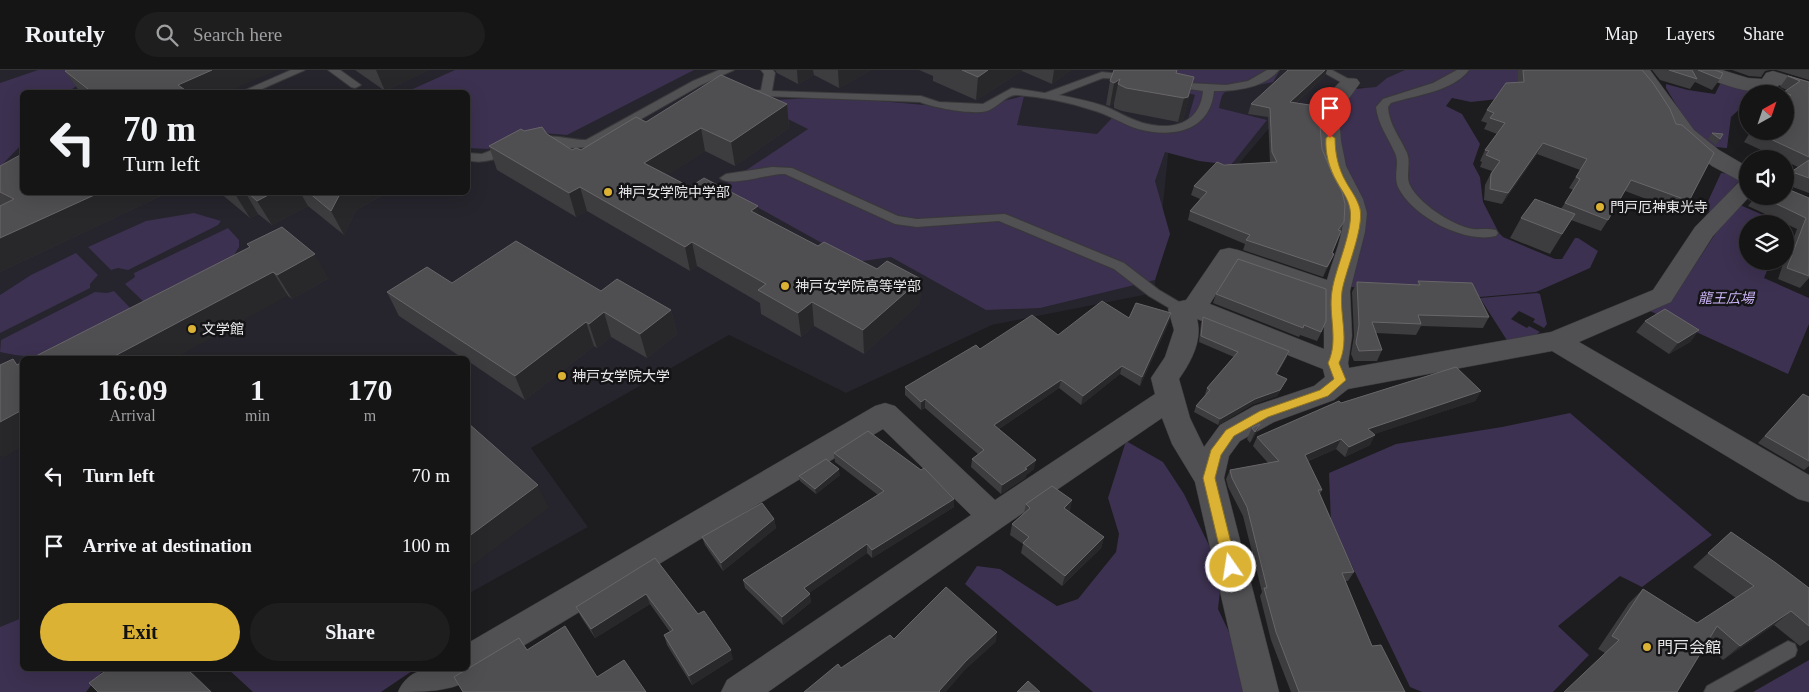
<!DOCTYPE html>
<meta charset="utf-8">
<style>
:root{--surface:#161516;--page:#1f1e1f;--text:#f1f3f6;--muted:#9e9fa1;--line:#353435;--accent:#dbb233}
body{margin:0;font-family:"Times New Roman","Noto Sans JP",serif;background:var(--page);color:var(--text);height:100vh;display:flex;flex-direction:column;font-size:19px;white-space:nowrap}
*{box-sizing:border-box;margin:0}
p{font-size:16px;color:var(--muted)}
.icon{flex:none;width:28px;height:28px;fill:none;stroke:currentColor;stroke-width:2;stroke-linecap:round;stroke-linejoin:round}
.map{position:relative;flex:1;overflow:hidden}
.details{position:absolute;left:20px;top:286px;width:450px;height:315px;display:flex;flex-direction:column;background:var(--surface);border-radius:8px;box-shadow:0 5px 20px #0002,0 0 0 1px var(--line)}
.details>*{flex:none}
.hud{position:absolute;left:20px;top:20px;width:450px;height:105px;border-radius:8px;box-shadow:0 5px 20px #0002,0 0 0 1px var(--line);background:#161516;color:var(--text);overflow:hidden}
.needle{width:32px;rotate:40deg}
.controls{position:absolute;left:1739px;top:15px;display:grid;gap:10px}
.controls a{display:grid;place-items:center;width:55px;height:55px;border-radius:50%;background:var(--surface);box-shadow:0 5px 20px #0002,0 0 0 1px var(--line);font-size:25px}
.pin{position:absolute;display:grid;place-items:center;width:42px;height:42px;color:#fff;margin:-51px -21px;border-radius:50% 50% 50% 0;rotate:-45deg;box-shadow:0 0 5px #0007}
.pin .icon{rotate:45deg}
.me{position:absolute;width:55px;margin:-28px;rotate:347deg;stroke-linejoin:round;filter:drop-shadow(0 0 4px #0008)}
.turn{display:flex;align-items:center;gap:18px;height:105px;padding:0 20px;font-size:22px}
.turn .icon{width:65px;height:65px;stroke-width:2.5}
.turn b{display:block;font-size:35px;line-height:42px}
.eta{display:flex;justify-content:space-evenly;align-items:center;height:85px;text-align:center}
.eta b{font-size:30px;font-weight:800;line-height:35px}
.primary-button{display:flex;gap:10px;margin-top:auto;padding:10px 20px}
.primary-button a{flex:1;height:58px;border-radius:30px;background:var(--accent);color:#111;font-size:20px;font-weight:800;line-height:58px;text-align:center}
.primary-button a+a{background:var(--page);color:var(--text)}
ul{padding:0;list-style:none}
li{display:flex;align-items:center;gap:15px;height:70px;padding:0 20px}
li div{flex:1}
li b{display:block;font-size:19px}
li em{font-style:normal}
header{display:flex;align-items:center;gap:30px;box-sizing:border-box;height:70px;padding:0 25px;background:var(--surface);border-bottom:1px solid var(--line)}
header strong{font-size:24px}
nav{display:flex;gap:28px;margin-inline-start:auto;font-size:18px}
.search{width:350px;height:45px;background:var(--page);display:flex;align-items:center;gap:12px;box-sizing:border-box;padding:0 18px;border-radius:28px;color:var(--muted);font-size:19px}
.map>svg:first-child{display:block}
.built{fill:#26242c;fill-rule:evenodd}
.green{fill:#3c3150}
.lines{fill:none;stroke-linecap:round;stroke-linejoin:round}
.lane-casing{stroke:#39383a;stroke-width:2}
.street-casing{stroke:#39383a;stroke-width:1}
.lane{fill:#515053;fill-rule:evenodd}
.street{fill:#515053;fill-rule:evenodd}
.wall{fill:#3d3c3f}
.shaded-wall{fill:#28272a}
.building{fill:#4f4e51;stroke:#686669}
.route{fill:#dbb233;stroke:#8e7421}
.poi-dot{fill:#dbb233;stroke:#141315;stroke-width:2}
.labels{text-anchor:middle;stroke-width:5;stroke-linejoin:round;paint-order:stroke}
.poi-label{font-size:14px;fill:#e9e8ea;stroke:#141315;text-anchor:start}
.park-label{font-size:14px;font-style:italic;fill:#c9b2f4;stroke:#141315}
.near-poi-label{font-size:16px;fill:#e9e8ea;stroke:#141315;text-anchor:start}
</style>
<header>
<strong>Routely</strong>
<div class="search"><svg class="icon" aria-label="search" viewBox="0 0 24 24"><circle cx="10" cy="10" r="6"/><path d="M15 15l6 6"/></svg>Search here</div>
<nav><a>Map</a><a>Layers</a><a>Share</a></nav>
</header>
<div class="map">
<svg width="1809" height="622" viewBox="0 0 1809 622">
<rect width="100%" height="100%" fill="#1d1c1e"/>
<path class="built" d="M0 0H1418L1377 19 1340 16 1321 40 1288 36 1238 95 1169 76 1154 223 992 255 846 323 729 265 531 378 588 457 468 524V289H22V599L46 622H0ZM22 22H468V122H22Z"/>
<path class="green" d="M38 0H104L96 2 68 22H22V74L0 97V13Z
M455 0H694L567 65 542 63 512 69 488 79 468 78V22H406Z
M1173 0H1280L1273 12C1266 14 1226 20 1224 23 1221 26 1220 34 1219 38L1267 50 1231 95 1199 91 1165 82 1155 111 1170 164 1155 210 1040 238 986 240 891 187 856 192 721 117 808 59 752 31 836 27 968 39 1024 26 1017 55 1097 64 1112 48 1185 59 1195 25 1169 18Z
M1405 0H1534L1507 28 1471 32 1452 28 1446 36 1462 44 1480 74 1473 94 1480 107 1483 132 1499 163 1503 167 1555 189H1562L1575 168H1578L1598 181 1590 198 1536 222 1480 227 1470 222 1351 217 1346 213 1357 184 1337 87 1340 36 1354 19 1376 17 1387 8Z
M1722 10 1759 21 1757 24H1748L1747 32 1731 47 1727 78H1725L1708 76 1691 60 1666 18V14L1688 20 1715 24Z
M1721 103 1733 104 1738 108 1739 111 1711 142 1704 140Z
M1740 135 1784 154H1748V191H1771L1764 208 1809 228V254L1788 304 1650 241 1672 230 1719 158Z
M194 143 221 151 218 155 128 200 118 198 111 200 88 177 146 151Z
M228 158 239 170V177L229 193 149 237 125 214 135 207 134 203Z
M76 183 98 205 90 214V218L0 263V225L31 205Z
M114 221 136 244 34 287 15 285 0 282 1 270 95 222 107 223Z
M1537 223 1540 224 1547 254 1544 258 1533 252 1535 249 1519 241 1511 249 1527 258 1529 256 1540 262 1536 265 1508 272 1480 228Z
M1570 343 1712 465 1642 517 1620 506 1558 556 1589 585 1553 622H1422L1410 617 1331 452 1329 403 1396 374 1502 357Z
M1126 371 1163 392 1184 424 1222 502 1218 539 1251 608 1249 622H1093L965 514 977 496 1000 499 1057 536 1078 529 1116 482 1119 464 1108 428Z
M22 548V599H104L86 622H0V557Z
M1809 590V622H1753Z
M228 599H415L381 622H253Z"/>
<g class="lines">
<g class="lane-casing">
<path id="lane" d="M291 0H305L255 22H241Z
M328 0H340L361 15 355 18 351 17Z
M719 0H734L701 15 592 77 570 78 548 73 539 74 533 70 535 68C551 63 569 70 586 70L693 11Z
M761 0H773L775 3 772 21 921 26 939 32 983 34 1012 18 1045 23 1102 2 1131 5 1135 6 1136 8 1135 10 1103 8 1059 25C1074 28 1089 31 1104 36 1117 41 1129 49 1143 53 1172 61 1200 54 1203 21L1169 16 1167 14 1169 12 1226 15 1248 11 1267 0H1279C1264 18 1237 21 1214 21 1210 62 1172 68 1138 59 1122 54 1108 44 1092 40 1068 32 1042 27 1017 25 1007 24 997 38 987 41 973 45 934 38 920 32L738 25 736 23 738 21 761 20 764 4Z
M1319 0H1332L1356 13 1354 15H1346Z
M1457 0H1469C1452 22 1416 25 1391 33L1388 37C1389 55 1400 67 1407 83 1411 93 1406 103 1409 113 1416 132 1453 156 1473 159 1480 160 1488 158 1496 160L1498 163 1496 166C1464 174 1412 146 1398 117 1393 105 1400 94 1395 83 1388 67 1378 55 1376 37L1383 29 1433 13Z
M510 73 514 74 516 77C505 88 482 95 468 90V83L482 84Z
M772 97 792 98 898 146 917 149 1005 144 1124 193 1159 220 1186 236 1188 239 1186 242H1176L1149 226 1114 199 999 151 917 157 895 154 785 104C770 103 729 118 720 108L726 104Z
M1788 571 1795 574 1797 580 1795 586 1732 622H1704L1707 616Z"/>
</g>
<g class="street-casing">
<path id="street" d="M1629 0H1650L1694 60 1719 80 1748 97V126H1750L1713 166 1671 232 1579 272 1809 405V432L1798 429 1552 281 1348 319 1334 330 1274 352 1240 371 1229 386 1224 408 1279 622H1243L1195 412 1172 374 1162 348 1004 456 768 622H721L727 610 971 445 883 359 480 602 469 607C460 622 417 622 398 622 411 592 440 599 468 599V573L875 336 885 333 895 336 995 430 1155 324 1151 308 1165 287 1174 260 1168 239 1172 233 1186 230 1220 180 1229 178 1238 180 1327 210C1333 188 1344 166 1343 143 1343 131 1336 122 1330 112 1316 83 1314 48 1332 21 1339 11 1345 6 1357 9L1360 13 1345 34 1340 58 1341 71 1346 96 1363 129 1367 143 1365 162 1350 221 1352 266 1348 293 1349 298 1551 262 1653 220 1695 157 1740 111 1712 96 1687 76 1672 61 1648 23ZM1234 196 1324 227V279L1210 234ZM1197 249 1323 299 1325 307 1314 316 1254 336 1220 355 1204 377 1190 348 1179 309C1191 292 1203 270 1197 249Z
M1691 0H1722L1748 8 1762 9 1766 3 1773 1 1809 12V24L1779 15 1775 20C1749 27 1719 12 1694 4Z"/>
</g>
<use href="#lane" class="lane"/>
<use href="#street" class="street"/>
</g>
<path class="wall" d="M279 0 80 22 65 1Z
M355 0H428L385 21Z
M775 0H871L839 18 814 5 798 14 777 3Z
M919 0H1071L1052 14 1022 1 976 30 933 11V6Z
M1518 0H1642L1689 131 1681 142 1625 121 1608 150 1601 161 1571 150 1550 184 1510 168 1521 148 1561 139 1573 120 1569 118 1580 100 1537 84 1502 134 1484 130 1485 115 1492 101 1480 97 1482 92 1480 91 1485 80 1497 64 1484 59 1487 53 1481 51 1487 40 1518 12Z
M1652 0H1715L1720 9 1712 20 1695 12 1690 19 1660 10Z
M1732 0H1770L1765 1 1761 7 1749 6Z
M1776 0H1809V10Z
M1176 3 1194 7 1183 50 1178 52 1122 41 1114 38V33L1110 36 1106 35 1110 11Z
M1325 6 1296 33 1320 56 1322 79 1344 152 1332 183 1334 184 1330 193 1323 207 1243 180 1245 174 1188 150 1190 141 1200 129 1191 125 1194 116 1224 95 1270 93 1268 47 1248 44 1251 34Z
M1788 6 1809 12V123L1790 116 1787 119 1809 128V208L1800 218 1778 209 1784 191H1785L1797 159 1748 136 1756 126H1785V106L1798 97 1785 91V89H1780L1744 72 1751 61H1785V24H1783L1787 20 1780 17Z
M787 34 789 58 735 96 705 81 668 105 690 117 759 145 818 176 877 199 921 209 920 233 864 284 814 256 801 267 761 244 760 233 697 196 690 201 587 141 576 147 497 100 489 76 524 61 547 64 572 80H581Z
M1712 63 1720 69 1716 75 1708 69Z
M0 96 169 122 0 202Z
M219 122H389L356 140 344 165 308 136 272 155 258 144 250 148Z
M247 174 329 208 292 229 288 226Z
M1418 211 1489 247 1483 258 1421 256 1416 265 1376 263 1382 280 1377 291H1354L1351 284 1354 266 1352 222 1357 212 1417 215Z
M452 213 601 221 671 240 677 264 647 288 611 267 597 278 594 276 525 330 468 291V289H464L399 246 387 222Z
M1216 224 1322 261 1317 271 1300 265 1299 267 1213 233Z
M1171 243 1169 252 1140 316 1120 304 1081 335 1059 318 999 359 1034 399 1026 405 1025 408 1001 424 971 397 972 389 978 384 925 338 921 340 905 325V317L980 279 1058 265 1129 248Z
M1203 247 1287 287 1277 304 1284 314 1277 326 1253 334 1218 355 1194 342 1196 336 1206 324H1205L1207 318 1234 287 1199 272 1201 253Z
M1645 251 1699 260 1690 272 1669 284 1636 262Z
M1481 321 1475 331 1374 364 1370 375 1345 387 1336 379 1308 391 1322 420 1320 424 1354 502 1348 511H1345L1372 576 1405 622H1291L1271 570 1260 526 1262 522 1243 446 1228 417 1226 409 1230 400 1268 393 1253 376 1257 367 1341 333Z
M1803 324 1809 327V396L1804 400 1758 373Z
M1260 354 1255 365 1250 373 1247 369 1252 358Z
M834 383 954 437 872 488 867 483 809 523 811 532 783 555 745 518 743 510 878 425 835 392Z
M840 405 816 424 800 411 799 406Z
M1072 430 1069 442 1104 467 1101 478 1062 516 1021 483 1023 474 1010 465 1012 454 1024 443 1026 434Z
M774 449 776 458 723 501 705 475 702 467Z
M1731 462 1809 518V570L1800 576 1774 555 1723 590 1706 574 1605 583 1598 579 1629 533 1643 519 1697 553 1736 528 1693 497Z
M655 488 733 589 692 615 667 575 664 565 670 562 650 534 595 568 581 547 576 537Z"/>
<path class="shaded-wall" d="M212 0H279L227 22H183L178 15Z
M376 0H428L385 21Z
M797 0H813L814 5 798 14Z
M838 0H871L839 18Z
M988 0H1022V1L976 30 978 7Z
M1054 0H1071L1052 14Z
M1325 0H1327L1325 6 1287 41 1290 32Z
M1194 7 1183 50 1178 52 1184 28Z
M1120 9 1118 14 1114 33 1110 36 1114 13Z
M787 34 789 58 735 96 731 72Z
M701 58 705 81 650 117 644 93Z
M1543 73 1537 84 1502 134 1508 123Z
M1795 103 1786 114 1792 113 1785 122V114L1792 105Z
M580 117 587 141 576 147 569 123Z
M101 122H169L0 202V168Z
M175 122H182L177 125Z
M239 122H245L258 144 250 148 235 124Z
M274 122H300L308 136 272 155 257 131Z
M341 122H389L356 140 344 165 331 141Z
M758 136 761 160 751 141Z
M692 172 697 196 690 201 685 177Z
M315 184 329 208 292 229 277 205Z
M1334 184 1330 193 1323 207 1327 197Z
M273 202 288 226 174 289H109Z
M921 209 920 233 864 284 863 260Z
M812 232 814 256 801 267 798 243Z
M671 240 677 264 647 288 640 264Z
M604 242 611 267 597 278 589 254Z
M1171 243 1169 252 1140 316 1142 307Z
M586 252 594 276 525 330 515 306Z
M1699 260 1690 272 1669 284 1678 273Z
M1289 281 1287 287 1273 310 1276 304Z
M1122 296 1120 304 1081 335 1083 326Z
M1287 309 1277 326 1253 334 1218 355 1220 349Z
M1061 310 1059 318 993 363 994 355Z
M1481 321 1475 331 1363 368 1368 359Z
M925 329V338L921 340V332Z
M22 340V377L3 388 0 386V352Z
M1260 354 1255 365 1250 373 1255 362Z
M1375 365 1370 375 1345 387 1349 377Z
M1341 369 1336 379 1300 394 1305 385Z
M1036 390 1034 399 1026 405 1025 408 1001 424 1002 415Z
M839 399 840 405 816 424 815 419Z
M538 415 549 438 468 499V467Z
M954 429V437L872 488V480Z
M1072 430 1070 441 1062 449 1064 438Z
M774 449 776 458 723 501 721 493Z
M1104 467 1101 478 1062 516 1065 506Z
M867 474V483L805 526 804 518Z
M646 524 650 534 595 568 591 559Z
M810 524 811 532 783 555 782 547Z
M1791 541 1774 555 1723 590 1740 576Z
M997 562 996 572 965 600 946 622H939V621L966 591Z
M731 580 733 589 692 615 689 606Z
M187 599H189L213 622H211Z"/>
<path class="building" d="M67 0H212L178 15 188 22H81L88 19 65 1Z
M962 0H988L978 7Z
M1114 0H1177L1176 3 1194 7 1188 27 1184 28 1126 18 1118 14 1120 9 1114 13 1110 11Z
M1288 0H1325L1290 32 1323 37 1320 56 1322 79 1332 103 1342 122 1345 134 1344 152 1338 160 1341 161 1332 183 1334 184 1327 197 1246 170 1250 165 1190 141 1207 122 1194 116 1217 92 1224 95 1277 92 1272 82 1270 38 1251 34Z
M1523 0H1642L1653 13 1670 39 1676 54 1682 55 1714 83 1689 131 1631 110 1608 150 1565 133 1580 109 1576 107 1587 89 1543 73 1508 123 1490 119 1491 104 1500 91 1486 85 1489 81 1485 80 1505 53 1490 48 1494 43 1487 40 1506 13 1524 12Z
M1669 0H1692L1697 9Z
M1698 0H1715L1723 3 1720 9Z
M721 5 787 34 731 72 701 58 644 93 690 117 704 108 758 136 751 141 818 176 824 172 877 199 887 191 921 209 863 260 812 232 798 243 758 220 766 214 692 172 685 177 580 117 569 123 489 76 521 59 524 61 542 57 547 64 572 80 576 78 581 80 636 47 646 52Z
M1788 6 1809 12V87L1753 61H1785V30L1791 25 1784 22 1800 11Z
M1712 63 1723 64 1720 69Z
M22 84V122H101L0 168V136L14 129 0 122V96Z
M1809 90V108L1795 103 1792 105V113L1785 114V106Z
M1785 118 1809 128V206L1787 198 1806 148 1760 126H1785Z
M247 122H274L257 131Z
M308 122H341L331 141Z
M1535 129 1575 144 1562 164 1521 148Z
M282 157 315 184 277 205 273 202 109 289H30L250 177 247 174Z
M516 171 601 221 617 209 671 240 640 264 604 242 589 254 586 252 515 306 387 222 427 197 452 213Z
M1238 189 1326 219V251L1321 262 1304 255 1303 258 1216 224Z
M1418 211 1472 213 1489 247 1418 245 1421 254 1372 252 1382 280 1359 281 1356 273 1359 255 1357 212 1420 215Z
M1102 231 1129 248 1136 233 1171 243 1142 307 1122 296 1083 326 1061 310 994 355 1036 390 1025 398 1027 399 1002 415 972 389 984 380 925 329 921 332 905 317 976 275 980 279 1032 245 1058 265Z
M1665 239 1699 260 1678 273 1645 251Z
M1203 247 1289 281 1276 304 1287 309 1280 320 1255 329 1220 349 1196 336 1210 320 1207 318 1238 282 1201 266Z
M13 289 17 295 22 292V340L0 352V295Z
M1456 297 1481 321 1368 359 1375 365 1349 377 1341 369 1305 385 1322 420H1318L1354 502 1342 503 1372 576 1381 575 1405 622H1299L1276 562 1264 518H1267L1247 437 1232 408 1230 400 1279 391 1257 367 1339 331 1341 333Z
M1803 324 1809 327V391L1765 366Z
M468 353 538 415 468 467Z
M1260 354 1255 362 1252 358Z
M868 361 921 400 924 398 954 429 872 480 867 474 804 518 810 524 782 547 743 510 884 421 834 383Z
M826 389 839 399 815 419 799 406Z
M1052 416 1072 430 1064 438 1104 467 1065 506 1023 473 1029 467 1012 454 1030 438 1026 434Z
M762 433 774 449 721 493 702 467Z
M1731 462 1776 493 1809 518V556L1791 541 1740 576 1717 556 1677 622H1564L1619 570 1612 566 1643 519 1697 553 1754 516 1708 483Z
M655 488 698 544 704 541 731 580 689 606 664 565 673 560 646 524 591 559 576 537Z
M946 517 997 562 966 591 939 621 940 622H804L838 594 841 598 890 565 894 569Z
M565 556 597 607 624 590 646 622H463L454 607 519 568 527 580Z
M108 599H187L211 622H98L89 613Z
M1028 611 1040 622H1017Z"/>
<path class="route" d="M1330 65 1335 68C1335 83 1338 98 1346 112 1351 121 1357 128 1360 139 1364 159 1346 199 1342 221 1339 245 1350 270 1339 293L1346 310 1328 326 1268 347 1234 366 1221 385 1215 408 1237 497 1235 501 1231 503 1226 501 1224 497 1203 408 1211 380 1226 360 1260 341 1320 320 1334 309 1328 293C1339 270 1328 245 1332 221 1335 199 1354 160 1350 139 1348 128 1342 121 1337 112 1329 98 1325 83 1326 68Z"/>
<g class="poi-dot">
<circle cx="608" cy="122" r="5"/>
<circle cx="1600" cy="137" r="5"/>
<circle cx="785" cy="216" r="5"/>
<circle cx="192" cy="259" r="5"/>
<circle cx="562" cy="306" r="5"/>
<circle cx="1647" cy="577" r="5"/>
</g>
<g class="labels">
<g class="poi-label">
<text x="618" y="127">神戸女学院中学部</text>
<text x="1610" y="142">門戸厄神東光寺</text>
<text x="795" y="221">神戸女学院高等学部</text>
<text x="202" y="264">文学館</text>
<text x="572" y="311">神戸女学院大学</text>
</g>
<g class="park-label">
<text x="1726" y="233">龍王広場</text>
</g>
<g class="near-poi-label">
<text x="1657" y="583">門戸会館</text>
</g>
</g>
</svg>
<div class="controls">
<a><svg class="needle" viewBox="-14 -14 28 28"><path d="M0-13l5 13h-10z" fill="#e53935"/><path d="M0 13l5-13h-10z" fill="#9e9fa1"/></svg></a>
<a><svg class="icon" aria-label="sound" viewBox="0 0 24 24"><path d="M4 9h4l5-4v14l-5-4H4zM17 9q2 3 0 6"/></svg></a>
<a><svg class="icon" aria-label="layers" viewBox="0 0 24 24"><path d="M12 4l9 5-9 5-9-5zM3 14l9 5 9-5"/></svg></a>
</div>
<div class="pin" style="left:1330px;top:68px;background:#d93025"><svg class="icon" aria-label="arrive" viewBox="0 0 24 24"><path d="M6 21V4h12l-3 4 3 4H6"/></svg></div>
<svg class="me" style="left:1231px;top:497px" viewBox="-20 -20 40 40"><circle r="17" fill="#dbb233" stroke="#fff" stroke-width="3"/><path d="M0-11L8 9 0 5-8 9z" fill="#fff"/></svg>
<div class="hud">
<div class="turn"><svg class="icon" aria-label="left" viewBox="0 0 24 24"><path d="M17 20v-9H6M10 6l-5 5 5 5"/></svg><div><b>70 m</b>Turn left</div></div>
</div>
<section class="details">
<div class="eta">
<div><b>16:09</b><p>Arrival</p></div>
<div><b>1</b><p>min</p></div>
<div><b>170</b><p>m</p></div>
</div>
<ul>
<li><svg class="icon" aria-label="left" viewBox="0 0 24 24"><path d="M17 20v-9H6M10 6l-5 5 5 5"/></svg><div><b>Turn left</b></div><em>70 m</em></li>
<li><svg class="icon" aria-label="arrive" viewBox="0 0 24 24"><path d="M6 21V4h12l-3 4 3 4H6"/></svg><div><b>Arrive at destination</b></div><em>100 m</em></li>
</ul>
<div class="primary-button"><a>Exit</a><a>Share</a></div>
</section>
</div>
